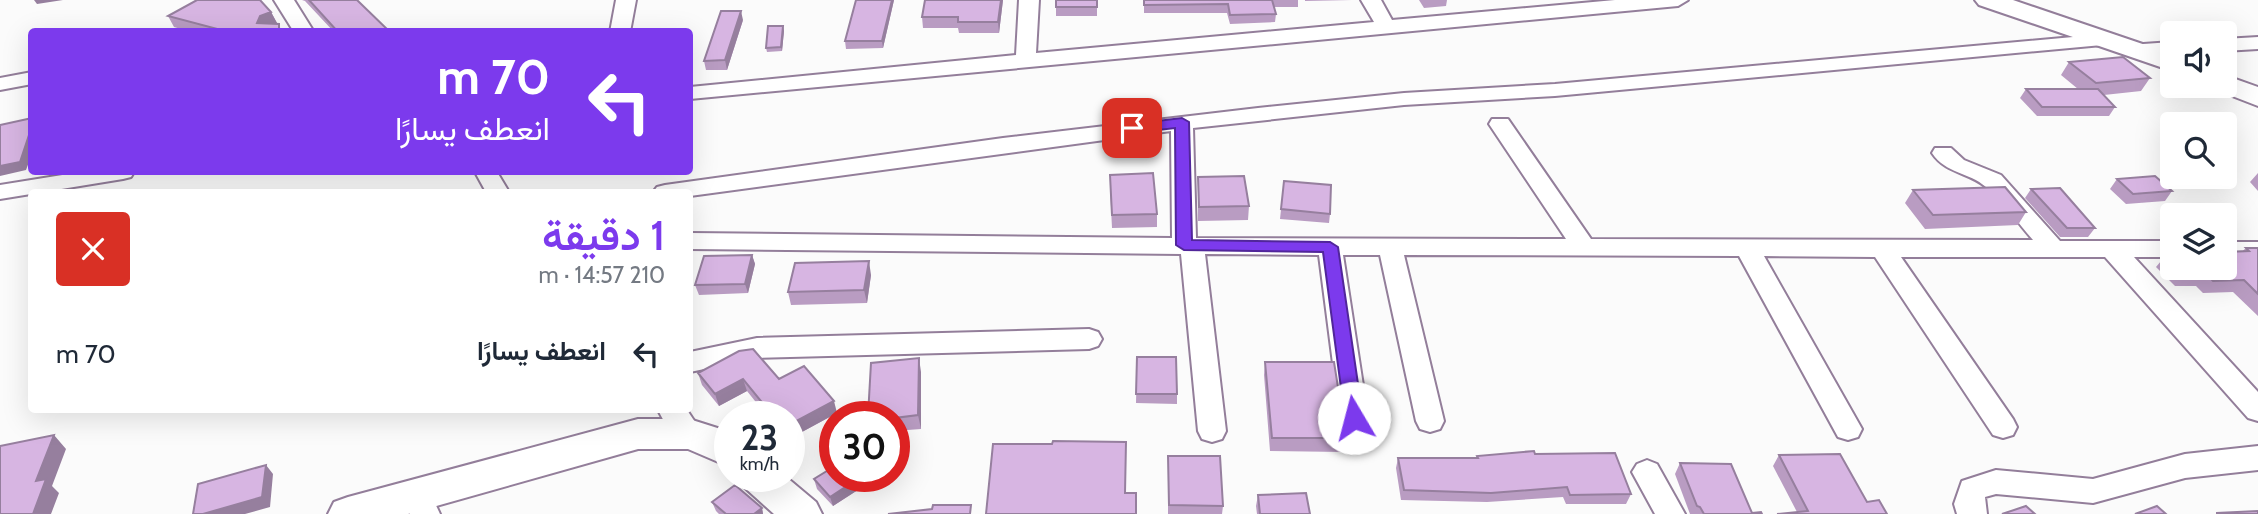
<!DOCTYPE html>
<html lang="ar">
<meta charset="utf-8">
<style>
:root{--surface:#fff;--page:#f6f6f7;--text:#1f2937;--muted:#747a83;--accent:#7c3aed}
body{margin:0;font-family:Cabin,Vazirmatn,sans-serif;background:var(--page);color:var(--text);direction:rtl;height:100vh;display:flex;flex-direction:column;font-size:26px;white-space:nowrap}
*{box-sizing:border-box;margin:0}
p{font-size:23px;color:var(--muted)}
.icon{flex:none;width:38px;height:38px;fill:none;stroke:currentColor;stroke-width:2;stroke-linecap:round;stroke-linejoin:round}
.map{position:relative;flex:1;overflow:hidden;direction:ltr}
.drawer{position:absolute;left:28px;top:189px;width:665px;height:224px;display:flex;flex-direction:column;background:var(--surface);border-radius:7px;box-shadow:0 7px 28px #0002;direction:rtl}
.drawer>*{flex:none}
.top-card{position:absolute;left:28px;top:28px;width:665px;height:147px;border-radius:7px;box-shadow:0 7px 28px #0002;direction:rtl;background:#7c3aed;color:#fff;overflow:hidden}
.fabs{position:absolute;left:2160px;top:21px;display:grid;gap:14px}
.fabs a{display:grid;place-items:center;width:77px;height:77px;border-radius:7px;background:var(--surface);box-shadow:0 7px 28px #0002;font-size:35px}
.speed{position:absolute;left:714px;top:401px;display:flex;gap:14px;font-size:35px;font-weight:700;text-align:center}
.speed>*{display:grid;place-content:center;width:91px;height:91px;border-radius:50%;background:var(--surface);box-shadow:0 7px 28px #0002;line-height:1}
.speed small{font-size:18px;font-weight:400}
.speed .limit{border:10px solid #d22;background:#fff;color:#111}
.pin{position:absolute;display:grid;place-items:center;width:60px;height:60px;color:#fff;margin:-30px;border-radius:14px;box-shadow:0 4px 10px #0006}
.me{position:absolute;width:77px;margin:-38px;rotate:352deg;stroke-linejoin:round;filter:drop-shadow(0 0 5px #0008)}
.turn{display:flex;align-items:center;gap:24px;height:147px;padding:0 28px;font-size:32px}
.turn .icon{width:91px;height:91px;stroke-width:2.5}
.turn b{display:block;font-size:49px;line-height:60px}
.round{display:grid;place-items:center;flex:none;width:74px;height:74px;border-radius:7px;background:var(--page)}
.head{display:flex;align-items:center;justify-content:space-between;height:119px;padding:0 28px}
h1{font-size:42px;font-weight:600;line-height:52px;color:var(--accent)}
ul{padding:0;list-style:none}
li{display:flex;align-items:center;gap:21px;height:91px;padding:0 28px}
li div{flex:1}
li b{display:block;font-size:26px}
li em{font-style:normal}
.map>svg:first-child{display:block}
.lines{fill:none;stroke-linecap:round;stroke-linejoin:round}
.street-casing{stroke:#937e9a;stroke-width:4}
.secondary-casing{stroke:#937e9a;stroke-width:4}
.street{fill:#fff;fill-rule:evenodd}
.secondary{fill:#fff;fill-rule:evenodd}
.wall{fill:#b99cc2}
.shaded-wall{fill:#967f9e}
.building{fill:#d7b5e2;stroke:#967f9e;stroke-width:2}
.route{fill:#7c3aed;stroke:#51269a;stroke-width:2}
</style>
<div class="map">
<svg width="2258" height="514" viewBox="0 0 2258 514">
<rect width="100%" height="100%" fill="#fbfbfb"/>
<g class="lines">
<g class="street-casing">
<path id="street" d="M274 0H294L314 32H294Z
M616 0H636L630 32H610Z
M1019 0H1039L1036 53 1374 22 1361 0H1381L1392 20 1615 0H1688L1678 6 690 99V87L1016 55Z
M2106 34 2113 36 2116 40 2113 44 1555 96 1404 105 1193 128 1196 238 1566 239 1489 124 1492 119H1508L1591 239 2033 240C2018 223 2004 202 1986 187 1969 172 1946 174 1932 153L1935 148H1951L1964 160 2001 175 2060 241H2172V257H2134L2258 392V421L2248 418 2105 257H1901L2013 419 2017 427 2013 435 2003 438 1993 435 1875 257 1764 256 1862 429 1858 437 1848 440 1838 437 1739 256 1404 255 1444 421 1440 429 1430 432 1420 429 1416 421 1380 255H1343L1368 418 1364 426 1354 429 1344 426 1340 418 1319 255 1205 254 1226 431 1222 439 1212 442 1202 439 1198 431 1181 254 690 249V233L1172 238 1171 131 690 196V192H653L657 187 665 185 1003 138 1258 108 1404 93 1555 84Z
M2258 37V49L2224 51V39Z
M2172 42V54L2129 53 2126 49 2129 45Z
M32 72V84L0 90V78Z
M81 172H134L131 177 123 179 0 199V185Z
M475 172H497L509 192H486Z
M2224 242H2258V258H2224Z
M1089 329 1098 332 1102 339 1098 346 1089 349 757 358 690 372V352L757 338Z
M658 410H687L703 434 699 442C677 449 667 427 658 410Z
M2258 446V470L2185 478 2093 503 1996 494 1985 497 1987 514H1957L1954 504 1962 481 1996 470 2093 479 2185 454Z
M1647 460 1657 464 1685 514H1655L1632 472 1637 464Z
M417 483 427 486 440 514H410L402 495 407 486Z"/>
</g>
<g class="secondary-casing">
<path id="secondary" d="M1975 0H2013L2172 54V71L1979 5Z
M2224 75 2258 87V106L2214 89 2212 86H2224Z
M638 419H689L730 432V467L688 449H638L408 514H328L334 502 348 497Z
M738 476H785L816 502 822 514H774L744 487Z"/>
</g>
<use href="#street" class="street"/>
<use href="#secondary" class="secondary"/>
</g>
<path class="wall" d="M302 0H357L390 32H334L305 1Z
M856 0H894L883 48 846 49 845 41Z
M1003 0 999 33H959L958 28H923L922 17Z
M1056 0H1097V16H1056Z
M1144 0H1298V7H1274L1276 14 1275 22 1230 24 1227 13H1144Z
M1305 0H1352L1305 1Z
M1419 0H1447L1446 6 1424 8Z
M271 12 277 23 283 32H191L174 27 168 16Z
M743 20 727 70H706L704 61Z
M783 26 784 31 782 51 767 52 766 48Z
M2069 62 2150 78 2141 91 2104 95 2115 107 2109 116H2037L2020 98 2026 89H2078L2061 75Z
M2258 173V191L2250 182Z
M1198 177 1249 206 1248 220 1198 221Z
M2117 179 2172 191 2165 201 2126 204 2110 189Z
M1284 181 1330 214 1329 223 1280 219Z
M1110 188 1157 214V227L1112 228Z
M2031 189 2095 228 2088 237H2060L2025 198Z
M1913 190 2026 212 2018 225 1925 229 1905 203Z
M2246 248H2258V316L2233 292 2203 293 2196 286H2175L2156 267 2166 255 2172 254V268H2224Z
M752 255 755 264 748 293 699 295 695 285Z
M871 275 867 303 791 305 788 292Z
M1137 357 1177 394V404L1136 403Z
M1265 362 1346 438 1343 452 1270 451 1264 375Z
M921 372V429L894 431V416Z
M698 373 779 379 837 413 789 439V416H767L747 391 719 406 702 385Z
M1535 454 1631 494 1626 504H1566L1563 497 1487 502 1401 500 1396 468 1398 458H1476L1477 456Z
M1779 455 1867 502 1887 514 1797 512 1773 466Z
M1168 456 1223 506 1222 514H1168Z
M1680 463 1752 513 1762 514H1690L1675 474Z
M814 479 864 486 833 506 817 489Z
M1258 495 1310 514H1257L1256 506Z
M712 502 762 508 763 514H719L716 511Z"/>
<path class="shaded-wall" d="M34 0H63L37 4Z
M892 0H894L883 48 882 41Z
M1001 0H1003L999 33 998 22Z
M741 11 743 20 727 70 725 60Z
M271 12 277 23H257L260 16Z
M783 26 784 31 782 51 781 47Z
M32 126V154L26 170 0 176V166Z
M752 255 755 264 748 293 745 284Z
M869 261 871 275 867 303 864 290Z
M919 358 921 372V429L918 415Z
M743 379 747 391 719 406 715 394Z
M834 401 837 413 789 439V425Z
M54 435 66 449 52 486 59 493 51 514H33L36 481Z
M266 465 273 474 270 507 245 514H203Z
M862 476 864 486 833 506 830 497Z
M762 508 763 514H754Z"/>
<path class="building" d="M197 0H260L271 12 260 16 257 23 279 24V32H225V31L168 16Z
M309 0H357L390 32H338Z
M856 0H892L882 41H845Z
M925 0H1001L998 22H958V17H922Z
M1056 0H1097V7H1056Z
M1144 0H1272L1276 14 1230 15 1228 4 1144 5Z
M721 11H741L725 60 704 61Z
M768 26H783L781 47 766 48Z
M2123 57 2150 78 2096 83 2069 62Z
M2026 89H2098L2115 107H2042Z
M32 118V126L20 162 0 166V125Z
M1153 173 1157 214 1112 215 1110 175Z
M1244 176 1249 206 1199 207 1198 177Z
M2155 176 2172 191 2133 194 2117 179Z
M1284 181 1331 185 1330 214 1281 209Z
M2005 187 2026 212 1933 215 1913 190Z
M2060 188 2095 228H2067L2031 189Z
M2246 248H2258V294L2244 280 2213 281 2206 273 2185 274 2179 268H2224V252L2249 251Z
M2172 254V261L2166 255Z
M752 255 745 284 695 285 704 256Z
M869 261 864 290 788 292 795 263Z
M753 349 779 379 804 366 834 401 789 425V416H773L743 379 715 394 698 373 739 351Z
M1137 357H1176L1177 394H1136Z
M919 358 918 415 894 418V416H868L871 363Z
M1265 362H1334L1346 438H1272Z
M54 435 36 481 46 479 33 514H0V446Z
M1053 441 1126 442 1125 493H1136V514H986L993 444H1052Z
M1534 451 1535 454 1615 453 1631 494 1570 495 1567 487 1491 493 1404 490 1398 458H1478L1477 456Z
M1840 454 1867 502 1879 500 1887 514H1777L1808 511 1779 455Z
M1168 456H1220L1223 506 1169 505Z
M1680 463 1731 464 1752 513 1761 512 1762 514H1704L1700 507 1697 506Z
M266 465 262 497 203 514H193L198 484Z
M835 466V476H862L830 497 814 479Z
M735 485 762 508 754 514H726L712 502Z
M1306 493 1310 514H1260L1258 495Z
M933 505H971L970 514H888L932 509Z
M2026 506 2035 514H2002Z
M2157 506 2166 514H2135Z
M2258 511V514H2217V513Z"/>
<path class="route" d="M1182 118 1189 122 1192 240 1330 242 1338 247 1363 418 1360 423H1347L1345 418 1323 252 1184 250 1176 245 1175 128 1132 133 1125 128 1132 124Z"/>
</svg>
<div class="fabs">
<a><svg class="icon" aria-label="sound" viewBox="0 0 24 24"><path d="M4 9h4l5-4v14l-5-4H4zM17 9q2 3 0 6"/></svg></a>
<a><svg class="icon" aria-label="search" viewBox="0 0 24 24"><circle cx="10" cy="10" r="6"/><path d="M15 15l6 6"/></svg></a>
<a><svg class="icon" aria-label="layers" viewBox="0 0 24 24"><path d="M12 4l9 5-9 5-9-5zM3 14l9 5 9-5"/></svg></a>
</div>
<div class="speed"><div>23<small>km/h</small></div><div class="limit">30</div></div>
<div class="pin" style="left:1132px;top:128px;background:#d93025"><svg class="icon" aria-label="arrive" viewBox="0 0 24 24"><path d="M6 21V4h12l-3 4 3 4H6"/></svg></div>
<svg class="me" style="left:1354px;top:418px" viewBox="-20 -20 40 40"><circle r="19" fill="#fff"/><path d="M0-13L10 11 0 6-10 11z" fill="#7c3aed"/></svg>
<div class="top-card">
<div class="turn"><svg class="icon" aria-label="left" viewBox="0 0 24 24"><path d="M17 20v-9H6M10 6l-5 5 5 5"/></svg><div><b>70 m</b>انعطف يسارًا</div></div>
</div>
<section class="drawer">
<div class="head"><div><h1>1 دقيقة</h1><p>210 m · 14:57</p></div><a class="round" style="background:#d93025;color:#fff"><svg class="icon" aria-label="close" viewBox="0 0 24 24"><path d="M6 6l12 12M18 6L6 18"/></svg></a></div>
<ul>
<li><svg class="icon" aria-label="left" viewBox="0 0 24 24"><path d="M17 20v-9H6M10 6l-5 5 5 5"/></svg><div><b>انعطف يسارًا</b></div><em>70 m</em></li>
</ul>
</section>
</div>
